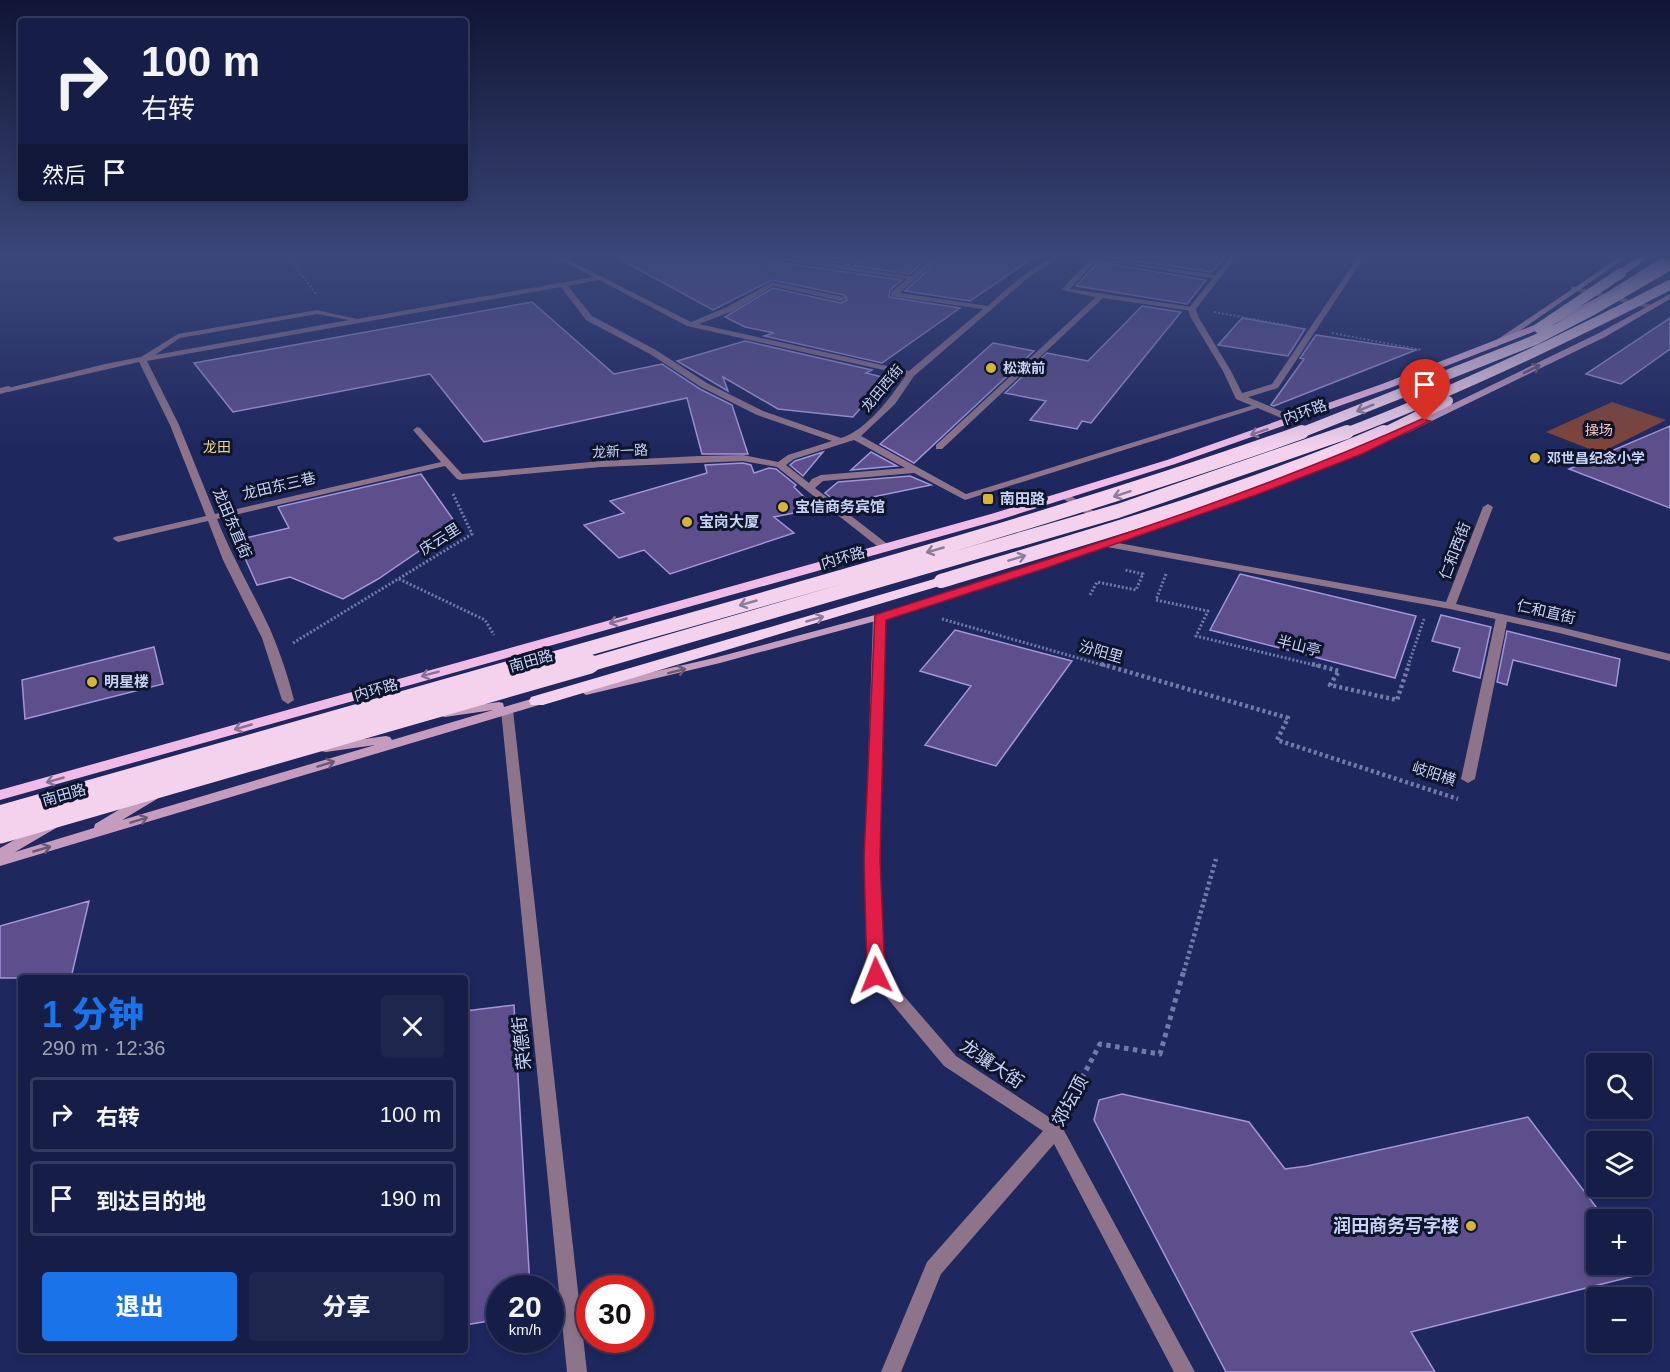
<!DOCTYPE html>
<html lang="zh">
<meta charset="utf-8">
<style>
:root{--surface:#161d46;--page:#1f264d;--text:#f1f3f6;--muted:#9ea2b3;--line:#353b5f;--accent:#1a73e8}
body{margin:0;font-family:Arial,"Noto Sans SC",sans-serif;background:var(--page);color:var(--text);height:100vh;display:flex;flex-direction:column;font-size:22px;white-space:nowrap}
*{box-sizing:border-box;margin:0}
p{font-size:20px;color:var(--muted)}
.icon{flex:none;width:33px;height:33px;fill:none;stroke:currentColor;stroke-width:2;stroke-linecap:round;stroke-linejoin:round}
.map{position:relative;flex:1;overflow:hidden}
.sheet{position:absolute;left:18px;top:975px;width:450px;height:378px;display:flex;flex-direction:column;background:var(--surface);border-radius:6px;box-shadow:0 3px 9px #0003,0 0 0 2px var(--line)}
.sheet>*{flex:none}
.top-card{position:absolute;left:18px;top:18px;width:450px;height:183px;border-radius:6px;box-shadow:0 3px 9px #0003,0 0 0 2px var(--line);background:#161d46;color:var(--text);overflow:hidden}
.controls{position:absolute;left:1586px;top:1053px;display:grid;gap:12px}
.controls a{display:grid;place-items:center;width:66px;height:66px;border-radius:6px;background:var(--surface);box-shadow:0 3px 9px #0003,0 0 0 2px var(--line);font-size:30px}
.speed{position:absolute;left:486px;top:1275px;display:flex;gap:12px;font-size:30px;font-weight:700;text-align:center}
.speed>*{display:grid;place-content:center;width:78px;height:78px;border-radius:50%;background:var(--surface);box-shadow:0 3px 9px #0003,0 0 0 2px var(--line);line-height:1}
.speed small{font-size:15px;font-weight:400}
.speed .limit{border:9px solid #d22;background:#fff;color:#111}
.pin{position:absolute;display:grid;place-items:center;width:51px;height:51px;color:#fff;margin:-62px -26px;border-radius:50% 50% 50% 0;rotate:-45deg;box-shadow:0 0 6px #0007}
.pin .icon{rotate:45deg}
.me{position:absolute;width:66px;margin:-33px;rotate:358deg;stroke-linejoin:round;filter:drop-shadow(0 0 4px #0008)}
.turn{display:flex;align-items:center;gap:21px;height:126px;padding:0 24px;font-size:27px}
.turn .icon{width:78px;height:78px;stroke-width:2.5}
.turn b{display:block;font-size:42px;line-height:51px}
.then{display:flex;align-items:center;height:57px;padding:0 24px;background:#0003;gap:12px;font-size:22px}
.round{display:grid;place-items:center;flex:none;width:63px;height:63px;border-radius:6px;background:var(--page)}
.head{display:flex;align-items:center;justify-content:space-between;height:102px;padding:0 24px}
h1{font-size:36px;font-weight:800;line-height:45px;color:var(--accent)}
.primary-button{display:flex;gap:12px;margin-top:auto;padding:12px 24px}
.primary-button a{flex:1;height:69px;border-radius:6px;background:var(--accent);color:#fff;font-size:24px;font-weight:800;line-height:69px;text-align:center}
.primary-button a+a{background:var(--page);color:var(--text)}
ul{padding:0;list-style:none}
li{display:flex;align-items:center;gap:18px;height:75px;margin:0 12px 9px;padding:0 12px;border:3px solid var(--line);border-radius:6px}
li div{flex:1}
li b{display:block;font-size:22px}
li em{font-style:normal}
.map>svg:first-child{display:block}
.green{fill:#804438}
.building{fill:#5c4f8c;stroke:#a295da;stroke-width:1.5}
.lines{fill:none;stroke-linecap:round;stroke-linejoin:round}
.path-far3{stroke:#717ba8;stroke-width:2;stroke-dasharray:2 2;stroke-linecap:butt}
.path-far2{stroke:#717ba8;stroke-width:3;stroke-dasharray:2 2;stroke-linecap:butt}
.path-far1{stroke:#717ba8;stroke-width:4.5;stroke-dasharray:3 3;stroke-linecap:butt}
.path{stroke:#717ba8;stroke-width:5;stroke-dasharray:4.5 4.5;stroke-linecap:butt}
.service{fill:#8e748a;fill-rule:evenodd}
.minor{fill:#8e748a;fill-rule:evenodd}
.tertiary{fill:#8e748a;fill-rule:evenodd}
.secondary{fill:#c59cbe;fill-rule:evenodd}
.primary{fill:#f0bbe7;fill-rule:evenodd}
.trunk{fill:#f4d2ee;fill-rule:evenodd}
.trunk-bridge-far2{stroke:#f4d2ee;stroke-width:10}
.trunk-bridge-far1{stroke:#f4d2ee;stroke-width:14}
.trunk-bridge{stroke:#f4d2ee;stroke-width:19}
.oneway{stroke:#6a5875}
.oneway2{stroke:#8c7c97}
.oneway3{stroke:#8a7093}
.route{fill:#e11d48;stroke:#92132f;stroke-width:1.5}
.poi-dot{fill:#d8b434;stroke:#0e142c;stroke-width:2}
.labels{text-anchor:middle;stroke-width:6;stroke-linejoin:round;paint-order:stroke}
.far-poi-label{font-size:14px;font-weight:bold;fill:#c8d2f5;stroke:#0e142c;text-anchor:start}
.far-street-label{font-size:14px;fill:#c8d2f5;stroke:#0e142c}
.far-park-label{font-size:14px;fill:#f4c9c0;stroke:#0e142c}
.far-neighbourhood-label{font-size:14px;fill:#edd487;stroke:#0e142c}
.street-label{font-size:15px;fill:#c8d2f5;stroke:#0e142c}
.poi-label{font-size:15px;font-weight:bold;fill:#c8d2f5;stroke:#0e142c;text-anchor:start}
.near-street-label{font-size:18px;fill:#c8d2f5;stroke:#0e142c}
.near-poi-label{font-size:18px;font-weight:bold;fill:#c8d2f5;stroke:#0e142c;text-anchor:end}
</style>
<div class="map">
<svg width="1670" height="1372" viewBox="0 0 1670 1372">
<rect width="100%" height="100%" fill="#1e275e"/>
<path class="green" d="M1612 402 1666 420 1600 453 1546 432Z"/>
<path class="building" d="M616 257H765L770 261 902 280 890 290 889 297 960 308 882 363 764 336 774 333 745 327 725 317 773 288 841 303 847 300 844 295 772 280 713 310Z
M795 257H851L841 263Z
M863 257H930L910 274 854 266Z
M942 257H1034L970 301 905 291Z
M1105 257H1225L1212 272Z
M1098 262 1206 280 1187 304 1076 286Z
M532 302 614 374 662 364 700 389 732 405 748 454H702L687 398 484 442 430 374 233 412 194 363Z
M1142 306 1181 312 1091 423 1082 421 1077 429 1030 420 1046 401 1005 393 1047 353 1088 361Z
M1242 318 1305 329 1288 356 1218 345Z
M1670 318V349L1621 384 1586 374Z
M1316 335 1416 350 1274 406 1271 405 1304 359 1300 358Z
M745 341 872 370 866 373 886 378 853 417 778 409 723 377 728 391 677 361Z
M993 343 1034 351 914 463 880 444Z
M1670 426V508L1569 469Z
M823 452 803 476 790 465 795 461Z
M871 452 897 466 851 470Z
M743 463 751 465 754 473 769 468 776 469 796 485 794 487 812 505 817 501 824 507 774 517 794 533 670 574 644 550 619 558 584 525 624 513 610 501 707 473 705 465Z
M421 474 457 525 378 579 343 599 290 577 257 585 237 540 289 528 278 507Z
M910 476 931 485 839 504 825 493 838 482Z
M1240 574 1416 616 1395 678 1210 630Z
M1441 615 1491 627 1480 678 1453 671 1460 648 1432 641Z
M955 630 1072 661 996 766 925 745 971 686 920 671Z
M1507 631 1620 659 1616 686 1513 660 1507 685 1497 682Z
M154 647 163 684 25 719 22 680Z
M89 901 71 978H0V926Z
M514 1005 530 1288H500V1319L465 1325V1011Z
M1122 1094 1249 1122 1285 1169 1307 1166 1528 1117 1606 1220H1596V1264H1640L1646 1273 1411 1332 1435 1372H1226L1094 1120 1099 1100Z"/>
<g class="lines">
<path class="path-far3" d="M288 257 317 295
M1214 312 1292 326
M1332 333 1422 350"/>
<path class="path-far2" d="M1166 574 1156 600 1208 611 1196 636 1318 666
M399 579 485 620 494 635
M1090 595 1097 582 1136 590 1143 574 1125 570
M942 619 1106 666
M293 643 472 534 453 494
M1408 666 1424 619"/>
<path class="path-far1" d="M1101 664 1288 718 1277 740 1458 799
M1312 664 1339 671 1330 685 1397 700 1409 664
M1184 971 1216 859"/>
<path class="path" d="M1065 1110 1100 1044 1160 1054 1184 970"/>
<path class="service" d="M556 257H563L691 322 727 307 772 282 844 297 845 299 841 301 773 286 733 311 699 324 909 371 983 309 891 296V292L907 279 770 259 767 257H781L842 265 854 257H861L849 267 911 276 933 257H940L900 293 988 306C1003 292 1041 257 1060 257L1029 277 914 376 895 404 861 436 966 494 1257 404 1264 406 965 500 914 473 823 481 815 488 890 546 891 548 886 551 882 550 777 467 743 461 601 467 460 480 457 479 445 466 217 519C232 557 253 592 270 629 280 652 288 676 294 700L288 704 282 700 262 638 223 560 208 521 118 542 113 539 114 537 206 516 170 425 139 362 8 392 4 389 105 364 141 357 178 334 317 310 357 319 593 277ZM599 280 687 326 906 375C891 397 867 430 841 438L763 411 707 383 656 350 592 316 568 286ZM561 287 586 320 650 354 701 387 757 415 832 441 788 455 778 462 743 455 699 456 601 461 462 474 420 428 417 427 413 430 441 462 215 514 179 425 147 361ZM317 314 349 320 155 355 180 338ZM854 440 905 468 821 475 812 479 809 483 786 465 794 459Z
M1092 257 1217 275 1221 277 1217 279 1097 260 1070 289 1192 307 1196 309 1192 311 1103 298 942 449H936V445L1096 297 1061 290Z
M1358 257H1364L1278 388 1242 399H1236V395L1272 384Z
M1488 504 1493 507 1456 604 1560 627 1670 654V661L1559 633 1450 609 1107 547 1102 544 1107 541 1446 602 1483 507Z"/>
<path class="minor" d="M1230 257H1236L1196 309 1199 318 1231 371 1243 395 1297 418V422H1291L1236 399 1223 371 1191 318 1188 309Z
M8 386 11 387V391L0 394V388Z
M879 614 885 617 879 859 884 973 956 1056 1061 1125 1195 1372H1174L1054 1144 941 1274 901 1372H881L927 1262 1043 1131 944 1066 868 975 865 859 873 617Z
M1502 614 1508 617 1475 779 1468 783 1461 779 1496 617Z
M507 706 513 710 587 1372H567L501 710Z"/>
<path class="tertiary" d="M1571 286 1652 305 1656 307 1652 309 1571 290Z
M1065 493 1068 494 1101 516 1100 518H1092L1062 498V494Z"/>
<path class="secondary" d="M1620 257H1627L1496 347 1489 345Z
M1670 294V299L1605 337 1409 432 1271 489 1043 569 883 619 720 663 586 695 580 691 582 688 714 658 875 615 1035 565 1265 485 1403 428 1599 333Z
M545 695 551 699 549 702 0 866V848L46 822H56L58 825 56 828 15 852 94 828 95 824 147 793H157L159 796 157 799 122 820 375 745 326 752 321 751 320 748 321 745 386 736 390 737 392 740 493 710 445 717 441 716 439 713 441 710 499 702 503 703 504 707Z"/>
<path class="primary" d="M1663 257H1670V259L1610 298 1579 314 1390 388 1175 464 999 520 0 800V790L991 514 1167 460 1382 384 1573 310 1604 294Z"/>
<path class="trunk" d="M1638 257H1648L1624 275H1618V271Z
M941 577 948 581 946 584 543 705H531L529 701 531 697Z"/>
<path class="trunk-bridge-far2" d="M1539 328 1621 273
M1298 434 1535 340 1593 310 1670 265
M1343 434C1455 391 1563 340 1670 285
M1381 434 1448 401"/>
<path class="trunk-bridge-far1" d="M941 581C1091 536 1240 494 1384 432
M527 666C787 592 1048 522 1302 432
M585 666 1118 511 1347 432"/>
<path class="trunk-bridge" d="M0 815 532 664
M0 834 590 664"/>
</g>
<defs><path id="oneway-shaft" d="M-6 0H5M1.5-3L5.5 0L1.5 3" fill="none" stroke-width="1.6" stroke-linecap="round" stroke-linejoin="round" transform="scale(1.5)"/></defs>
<g class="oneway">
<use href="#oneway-shaft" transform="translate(1532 369) rotate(-26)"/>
<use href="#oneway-shaft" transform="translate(677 671) rotate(-14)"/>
<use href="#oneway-shaft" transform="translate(326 764) rotate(-17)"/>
<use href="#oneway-shaft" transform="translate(139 820) rotate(-17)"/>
<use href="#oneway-shaft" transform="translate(42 849) rotate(-16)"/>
</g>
<g class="oneway2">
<use href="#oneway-shaft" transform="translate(1365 408) rotate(158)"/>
<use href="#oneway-shaft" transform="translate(1122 494) rotate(162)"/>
<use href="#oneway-shaft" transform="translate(935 550) rotate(164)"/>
<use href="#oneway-shaft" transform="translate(1017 558) rotate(-17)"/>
<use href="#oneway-shaft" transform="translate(748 603) rotate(164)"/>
<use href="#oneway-shaft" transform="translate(815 619) rotate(-16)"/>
</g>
<g class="oneway3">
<use href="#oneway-shaft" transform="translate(1259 432) rotate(161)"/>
<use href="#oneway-shaft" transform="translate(618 621) rotate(164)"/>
<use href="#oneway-shaft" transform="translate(430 674) rotate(165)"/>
<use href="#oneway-shaft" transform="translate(243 727) rotate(164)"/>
<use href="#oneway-shaft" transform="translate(55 780) rotate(164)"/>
</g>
<linearGradient id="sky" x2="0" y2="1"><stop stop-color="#101534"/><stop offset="0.57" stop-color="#3b4779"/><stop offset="1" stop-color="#3b4779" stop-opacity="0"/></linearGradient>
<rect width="1670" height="449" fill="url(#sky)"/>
<path class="route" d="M1422 419 1430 421 1362 454 1256 495 1043 569 886 620 880 859 885 975 882 980 876 982 870 980 867 975 864 859 875 615C1059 556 1245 499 1422 419Z"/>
<g class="poi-dot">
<circle cx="991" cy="368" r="6"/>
<circle cx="1535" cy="458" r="6"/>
<rect x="982" y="493" width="12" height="12" rx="3"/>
<circle cx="783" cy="507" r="6"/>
<circle cx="687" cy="522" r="6"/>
<circle cx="92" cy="682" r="6"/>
<circle cx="1471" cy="1226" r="6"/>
</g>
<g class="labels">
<g class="far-poi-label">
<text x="1003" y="373">松漱前</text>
<text x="1547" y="463">邓世昌纪念小学</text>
</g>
<g class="far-street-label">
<text transform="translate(882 388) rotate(-50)" y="5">龙田西街</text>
<text transform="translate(620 451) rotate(-3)" y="5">龙新一路</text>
</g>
<g class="far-park-label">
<text x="1599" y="435">操场</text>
</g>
<g class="far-neighbourhood-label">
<text x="217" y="452">龙田</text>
</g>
<g class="street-label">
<text transform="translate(1305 412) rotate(-20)" y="5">内环路</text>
<text transform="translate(279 486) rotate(-13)" y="5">龙田东三巷</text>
<text transform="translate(232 523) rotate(67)" y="5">龙田东直街</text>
<text transform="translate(440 539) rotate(-32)" y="5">庆云里</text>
<text transform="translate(1455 551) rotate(-69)" y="5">仁和西街</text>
<text transform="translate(843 558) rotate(-16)" y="5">内环路</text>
<text transform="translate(1546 612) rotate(13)" y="5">仁和直街</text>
<text transform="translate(1299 646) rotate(14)" y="5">半山亭</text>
<text transform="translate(1101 652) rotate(16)" y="5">汾阳里</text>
<text transform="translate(531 661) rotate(-16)" y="5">南田路</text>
<text transform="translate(376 690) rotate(-16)" y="5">内环路</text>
<text transform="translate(1434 774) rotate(18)" y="5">岐阳横</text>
<text transform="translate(64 795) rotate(-16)" y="5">南田路</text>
</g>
<g class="poi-label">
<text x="1000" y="504">南田路</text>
<text x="795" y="512">宝信商务宾馆</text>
<text x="699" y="527">宝岗大厦</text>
<text x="104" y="687">明星楼</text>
</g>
<g class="near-street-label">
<text transform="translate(522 1043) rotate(-96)" y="6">荣德街</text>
<text transform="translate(992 1064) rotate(34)" y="6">龙骧大街</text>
<text transform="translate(1070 1101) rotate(-61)" y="6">郊坛顶</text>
</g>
<g class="near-poi-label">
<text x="1459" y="1232">润田商务写字楼</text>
</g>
</g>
</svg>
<div class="controls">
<a><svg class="icon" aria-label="search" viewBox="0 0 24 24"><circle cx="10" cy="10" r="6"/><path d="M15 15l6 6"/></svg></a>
<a><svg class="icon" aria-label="layers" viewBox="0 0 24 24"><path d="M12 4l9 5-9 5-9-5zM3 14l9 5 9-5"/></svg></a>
<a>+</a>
<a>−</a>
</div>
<div class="speed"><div>20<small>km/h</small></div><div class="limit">30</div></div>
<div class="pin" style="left:1425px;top:421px;background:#d93025"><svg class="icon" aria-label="arrive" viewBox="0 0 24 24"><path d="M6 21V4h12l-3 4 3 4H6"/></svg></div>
<svg class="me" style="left:876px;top:975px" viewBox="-20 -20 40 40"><path d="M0-17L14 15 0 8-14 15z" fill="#e11d48" stroke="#fff" stroke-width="4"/></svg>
<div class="top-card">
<div class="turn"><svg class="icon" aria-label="right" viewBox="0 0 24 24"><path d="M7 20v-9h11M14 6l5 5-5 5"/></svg><div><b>100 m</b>右转</div></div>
<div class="then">然后<svg class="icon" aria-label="arrive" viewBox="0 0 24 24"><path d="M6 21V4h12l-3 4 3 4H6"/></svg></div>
</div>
<section class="sheet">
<div class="head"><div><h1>1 分钟</h1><p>290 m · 12:36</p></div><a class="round"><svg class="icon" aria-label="close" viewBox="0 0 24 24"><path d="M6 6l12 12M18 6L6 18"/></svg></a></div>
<ul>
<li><svg class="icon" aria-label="right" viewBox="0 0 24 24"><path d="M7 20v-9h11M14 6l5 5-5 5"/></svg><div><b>右转</b></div><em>100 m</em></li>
<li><svg class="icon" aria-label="arrive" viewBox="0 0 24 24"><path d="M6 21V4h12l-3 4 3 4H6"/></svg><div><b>到达目的地</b></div><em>190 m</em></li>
</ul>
<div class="primary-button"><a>退出</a><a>分享</a></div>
</section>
</div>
